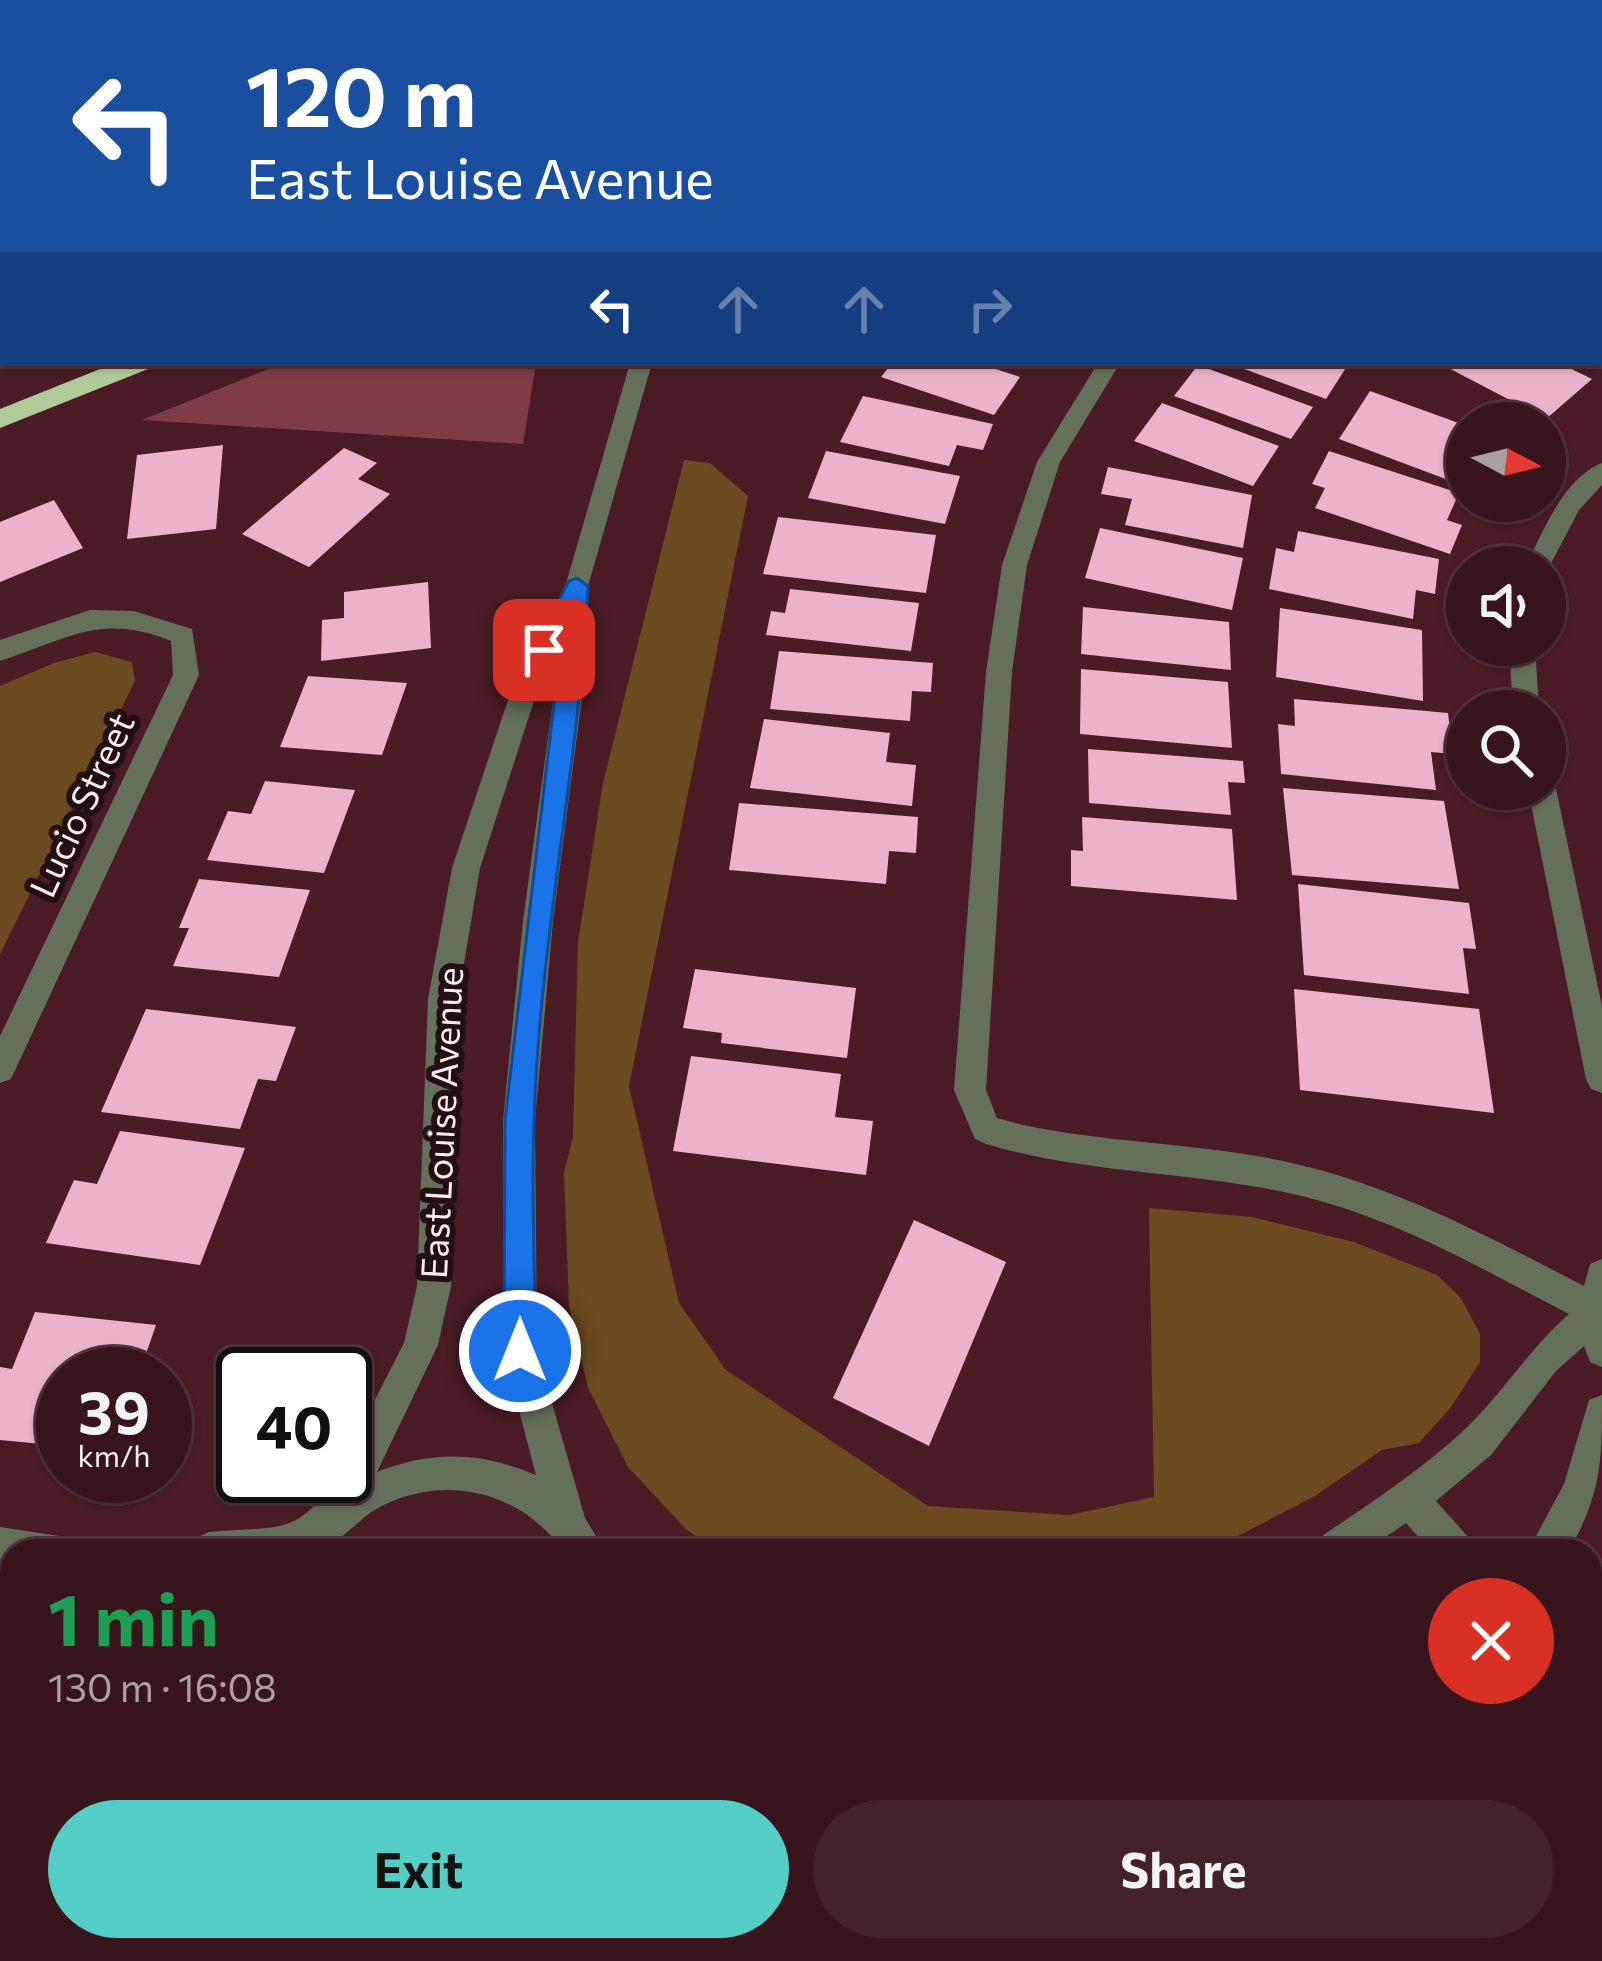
<!DOCTYPE html>
<meta charset="utf-8">
<style>
:root{--surface:#38151c;--page:#432229;--text:#f1f3f6;--muted:#ab9fa3;--line:#52343b;--accent:#54cdc7}
body{margin:0;font-family:Commissioner,sans-serif;background:var(--page);color:var(--text);height:100vh;display:flex;flex-direction:column;font-size:45px;white-space:nowrap}
*{box-sizing:border-box;margin:0}
p{font-size:39px;color:var(--muted)}
.icon{flex:none;width:66px;height:66px;fill:none;stroke:currentColor;stroke-width:2;stroke-linecap:round;stroke-linejoin:round}
.map{position:relative;flex:1;overflow:hidden}
.details{position:absolute;left:0px;top:1539px;width:1602px;height:423px;display:flex;flex-direction:column;background:var(--surface);border-radius:36px 36px 0 0;box-shadow:0 3px 9px #0004,0 0 0 3px var(--line)}
.details>*{flex:none}
.guide{position:absolute;left:0px;top:0px;width:1602px;height:366px;box-shadow:0 3px 9px #0004,0 0 0 3px var(--line);background:#1a4fa0;color:#fff;overflow:hidden}
.needle{width:78px;rotate:97deg}
.tools{position:absolute;left:1446px;top:402px;display:grid;gap:24px}
.tools a{display:grid;place-items:center;width:120px;height:120px;border-radius:50%;background:var(--surface);box-shadow:0 3px 9px #0004,0 0 0 3px var(--line);font-size:60px}
.speed{position:absolute;left:36px;top:1347px;display:flex;gap:24px;font-size:60px;font-weight:700;text-align:center}
.speed>*{display:grid;place-content:center;width:156px;height:156px;border-radius:50%;background:var(--surface);box-shadow:0 3px 9px #0004,0 0 0 3px var(--line);line-height:1}
.speed small{font-size:30px;font-weight:400}
.speed .limit{border:6px solid #111;border-radius:18px;background:#fff;color:#111}
.pin{position:absolute;display:grid;place-items:center;width:102px;height:102px;color:#fff;margin:-51px;border-radius:24px;box-shadow:0 6px 18px #0006}
.me{position:absolute;width:132px;margin:-66px;rotate:0deg;stroke-linejoin:round;filter:drop-shadow(0 0 9px #0008)}
.turn{display:flex;align-items:center;gap:42px;height:252px;padding:0 48px;font-size:54px}
.turn .icon{width:156px;height:156px;stroke-width:2.5}
.turn b{display:block;font-size:84px;line-height:102px}
.lanes{display:flex;align-items:center;height:114px;padding:0 48px;background:#0003;justify-content:center;gap:60px;direction:ltr}
.lanes .off{opacity:.35}
.round{display:grid;place-items:center;flex:none;width:126px;height:126px;border-radius:63px;background:var(--page)}
.head{display:flex;align-items:center;justify-content:space-between;height:204px;padding:0 48px}
h1{font-size:72px;font-weight:700;line-height:90px;color:#1e9e55}
.button{display:flex;gap:24px;margin-top:auto;padding:24px 48px}
.button a{flex:1;height:138px;border-radius:72px;background:var(--accent);color:#111;font-size:48px;font-weight:700;line-height:138px;text-align:center}
.button a+a{background:var(--page);color:var(--text)}
.map>svg:first-child{display:block}
.green{fill:#6d4b20}
.water{fill:#7e3c48}
.building{fill:#eab3cb}
.lines{fill:none;stroke-linecap:round;stroke-linejoin:round}
.minor{fill:#65705c;fill-rule:evenodd}
.highway{fill:#b1ca9a;fill-rule:evenodd}
.route{fill:#1a73e8;stroke:#114b97;stroke-width:3}
.labels{text-anchor:middle;stroke-width:12;stroke-linejoin:round;paint-order:stroke}
.street-label{font-size:36px;fill:#ffebed;stroke:#240f12}
</style>
<div class="map">
<svg width="1602" height="1961" viewBox="0 0 1602 1961">
<rect width="100%" height="100%" fill="#4b1c25"/>
<path class="green" d="M684 460 710 463 748 496 629 1086 679 1303 726 1370 928 1506 1069 1515 1154 1497 1149 1208 1252 1217 1354 1242 1437 1275 1461 1298 1480 1334V1362L1451 1407 1419 1443 1382 1450 1315 1496 1209 1551H717L687 1530 628 1467 588 1388 569 1305 564 1173 573 1137 578 942 603 783Z
M95 652 132 662 135 681 0 954V686L54 663Z"/>
<path class="water" d="M283 363H536L523 444 142 420Z"/>
<path class="building" d="M892 363H977L1020 377 994 415 881 377Z
M1228 363H1349L1326 399Z
M1439 363H1559L1592 379 1546 419Z
M1198 365 1313 407 1291 439 1174 396Z
M1370 391 1467 426V487L1339 439Z
M863 396 993 424 983 450 957 445 949 466 840 442Z
M1162 403 1279 446 1253 486 1134 441Z
M223 445 216 529 127 539 137 455Z
M344 448 377 463 358 479 390 494 309 567 242 534Z
M826 451 960 476 945 524 808 498Z
M1329 451 1459 493 1447 520 1462 525 1450 554 1315 508 1325 488 1312 484Z
M1108 467 1252 495 1243 548 1125 525 1132 499 1101 494Z
M54 500 83 548 0 582V522Z
M778 517 936 535 926 593 763 574Z
M1100 528 1243 558 1232 610 1085 578Z
M1298 531 1439 559 1435 594 1416 590 1413 619 1269 589 1276 548 1294 552Z
M428 582 431 648 321 661 322 620 344 618V592Z
M790 589 919 603 911 651 766 635 771 611 785 613Z
M1083 607 1229 622 1231 670 1081 654Z
M1280 608 1422 630 1423 701 1276 677Z
M779 651 933 663 931 692 912 691 910 721 770 709Z
M1081 669 1228 682 1232 748 1080 734Z
M308 676 407 683 382 755 280 747Z
M1294 699 1448 713 1453 754 1431 752 1436 790 1281 774 1278 724 1295 726Z
M764 719 890 733 886 762 916 765 912 806 750 788Z
M1088 749 1243 761 1245 783 1228 782 1231 815 1089 803Z
M265 781 355 790 324 873 207 860 228 811 251 814Z
M1283 788 1444 801 1459 889 1292 875Z
M739 803 918 817 916 853 889 851 886 884 729 870Z
M1082 817 1232 829 1237 900 1071 886V850L1083 851Z
M199 879 310 890 279 977 173 966 189 928H179Z
M1298 884 1469 903 1476 949 1463 948 1469 994 1304 975Z
M695 969 856 988 847 1058 721 1043 722 1033 683 1028Z
M1294 989 1479 1009 1494 1113 1300 1090Z
M146 1009 296 1027 276 1081 258 1079 240 1129 101 1112Z
M691 1056 841 1074 835 1117 873 1121 866 1175 673 1151Z
M120 1131 245 1148 200 1265 46 1243 74 1180 97 1184Z
M914 1220 1006 1262 929 1446 833 1398Z
M35 1312 156 1325 139 1374H63V1446L0 1440V1367L12 1369Z"/>
<g class="lines">
<path class="minor" d="M202 0H220L200 3Z
M731 0H749V3H731Z
M1318 0H1336V3H1318Z
M0 28H3V38H0Z
M3 165V178L0 179V166Z
M630 363H652L586 593 585 674 553 921 535 1120 537 1351 585 1518 605 1551H563C521 1490 439 1471 373 1511 360 1519 332 1548 322 1551 300 1557 218 1551 190 1551L196 1538 209 1532C275 1525 299 1539 335 1476H345V1458L404 1343 417 1286 428 999 452 868 514 682 565 587ZM561 642 523 921 503 1120V1351L536 1475C481 1452 433 1450 377 1472L438 1345 451 1286 458 999 480 868 540 682Z
M1098 363H1120L1060 462 1027 565 1012 672 986 1090 997 1118 1023 1125C1113 1144 1207 1143 1296 1164 1399 1188 1491 1238 1584 1286L1590 1264 1602 1259V1367L1590 1362 1584 1346 1556 1371 1491 1455 1436 1501 1469 1538 1475 1551H1431L1406 1523 1365 1551H1313L1319 1538C1368 1505 1418 1472 1462 1432 1501 1396 1527 1351 1569 1314 1480 1268 1392 1216 1293 1194 1191 1171 1087 1174 986 1144L975 1139 954 1090 986 672 1002 565 1037 462Z
M1602 463V485L1579 510 1546 573 1545 567H1525C1543 533 1563 478 1602 463Z
M90 610 134 611 192 629 199 675 11 1079 0 1083V1036L173 675 171 641C100 612 66 640 0 661V640Z
M1509 645H1535L1539 711H1513Z
M1545 779 1556 789 1602 1006V1093L1591 1089 1586 1079 1528 789H1545Z
M1602 1395C1602 1462 1602 1491 1569 1551H1528L1564 1484 1589 1400Z
M0 1527 72 1538 78 1551H12V1566L0 1565Z
M0 1639 12 1641V1679L0 1677Z
M206 1950H248L245 1961H203Z
M357 1950H401L397 1961H353Z"/>
<path class="highway" d="M3 342V358L0 359V343Z
M115 363H152L148 369 0 428V409Z"/>
</g>
<path class="route" d="M577 578 588 586C579 766 539 943 534 1122 531 1198 535 1275 536 1351L531 1362 520 1366 509 1362 504 1351 505 1120 562 636 552 656H535L532 650 569 581Z"/>
<g class="labels">
<g class="street-label">
<text transform="translate(82 805) rotate(-65)" y="13">Lucio Street</text>
<text transform="translate(442 1123) rotate(-87)" y="13">East Louise Avenue</text>
</g>
</g>
</svg>
<div class="tools">
<a><svg class="needle" viewBox="-14 -14 28 28"><path d="M0-13l5 13h-10z" fill="#e53935"/><path d="M0 13l5-13h-10z" fill="#ab9fa3"/></svg></a>
<a><svg class="icon" aria-label="sound" viewBox="0 0 24 24"><path d="M4 9h4l5-4v14l-5-4H4zM17 9q2 3 0 6"/></svg></a>
<a><svg class="icon" aria-label="search" viewBox="0 0 24 24"><circle cx="10" cy="10" r="6"/><path d="M15 15l6 6"/></svg></a>
</div>
<div class="speed"><div>39<small>km/h</small></div><div class="limit">40</div></div>
<div class="pin" style="left:544px;top:650px;background:#d93025"><svg class="icon" aria-label="arrive" viewBox="0 0 24 24"><path d="M6 21V4h12l-3 4 3 4H6"/></svg></div>
<svg class="me" style="left:520px;top:1351px" viewBox="-20 -20 40 40"><circle r="17" fill="#1a73e8" stroke="#fff" stroke-width="3"/><path d="M0-11L8 9 0 5-8 9z" fill="#fff"/></svg>
<div class="guide">
<div class="turn"><svg class="icon" aria-label="left" viewBox="0 0 24 24"><path d="M17 20v-9H6M10 6l-5 5 5 5"/></svg><div><b>120 m</b>East Louise Avenue</div></div>
<div class="lanes"><svg class="icon" aria-label="left" viewBox="0 0 24 24"><path d="M17 20v-9H6M10 6l-5 5 5 5"/></svg><svg class="icon off" aria-label="ahead" viewBox="0 0 24 24"><path d="M12 20V5M6 11l6-6 6 6"/></svg><svg class="icon off" aria-label="ahead" viewBox="0 0 24 24"><path d="M12 20V5M6 11l6-6 6 6"/></svg><svg class="icon off" aria-label="right" viewBox="0 0 24 24"><path d="M7 20v-9h11M14 6l5 5-5 5"/></svg></div>
</div>
<section class="details">
<div class="head"><div><h1>1 min</h1><p>130 m · 16:08</p></div><a class="round" style="background:#d93025;color:#fff"><svg class="icon" aria-label="close" viewBox="0 0 24 24"><path d="M6 6l12 12M18 6L6 18"/></svg></a></div>
<div class="button"><a>Exit</a><a>Share</a></div>
</section>
</div>
